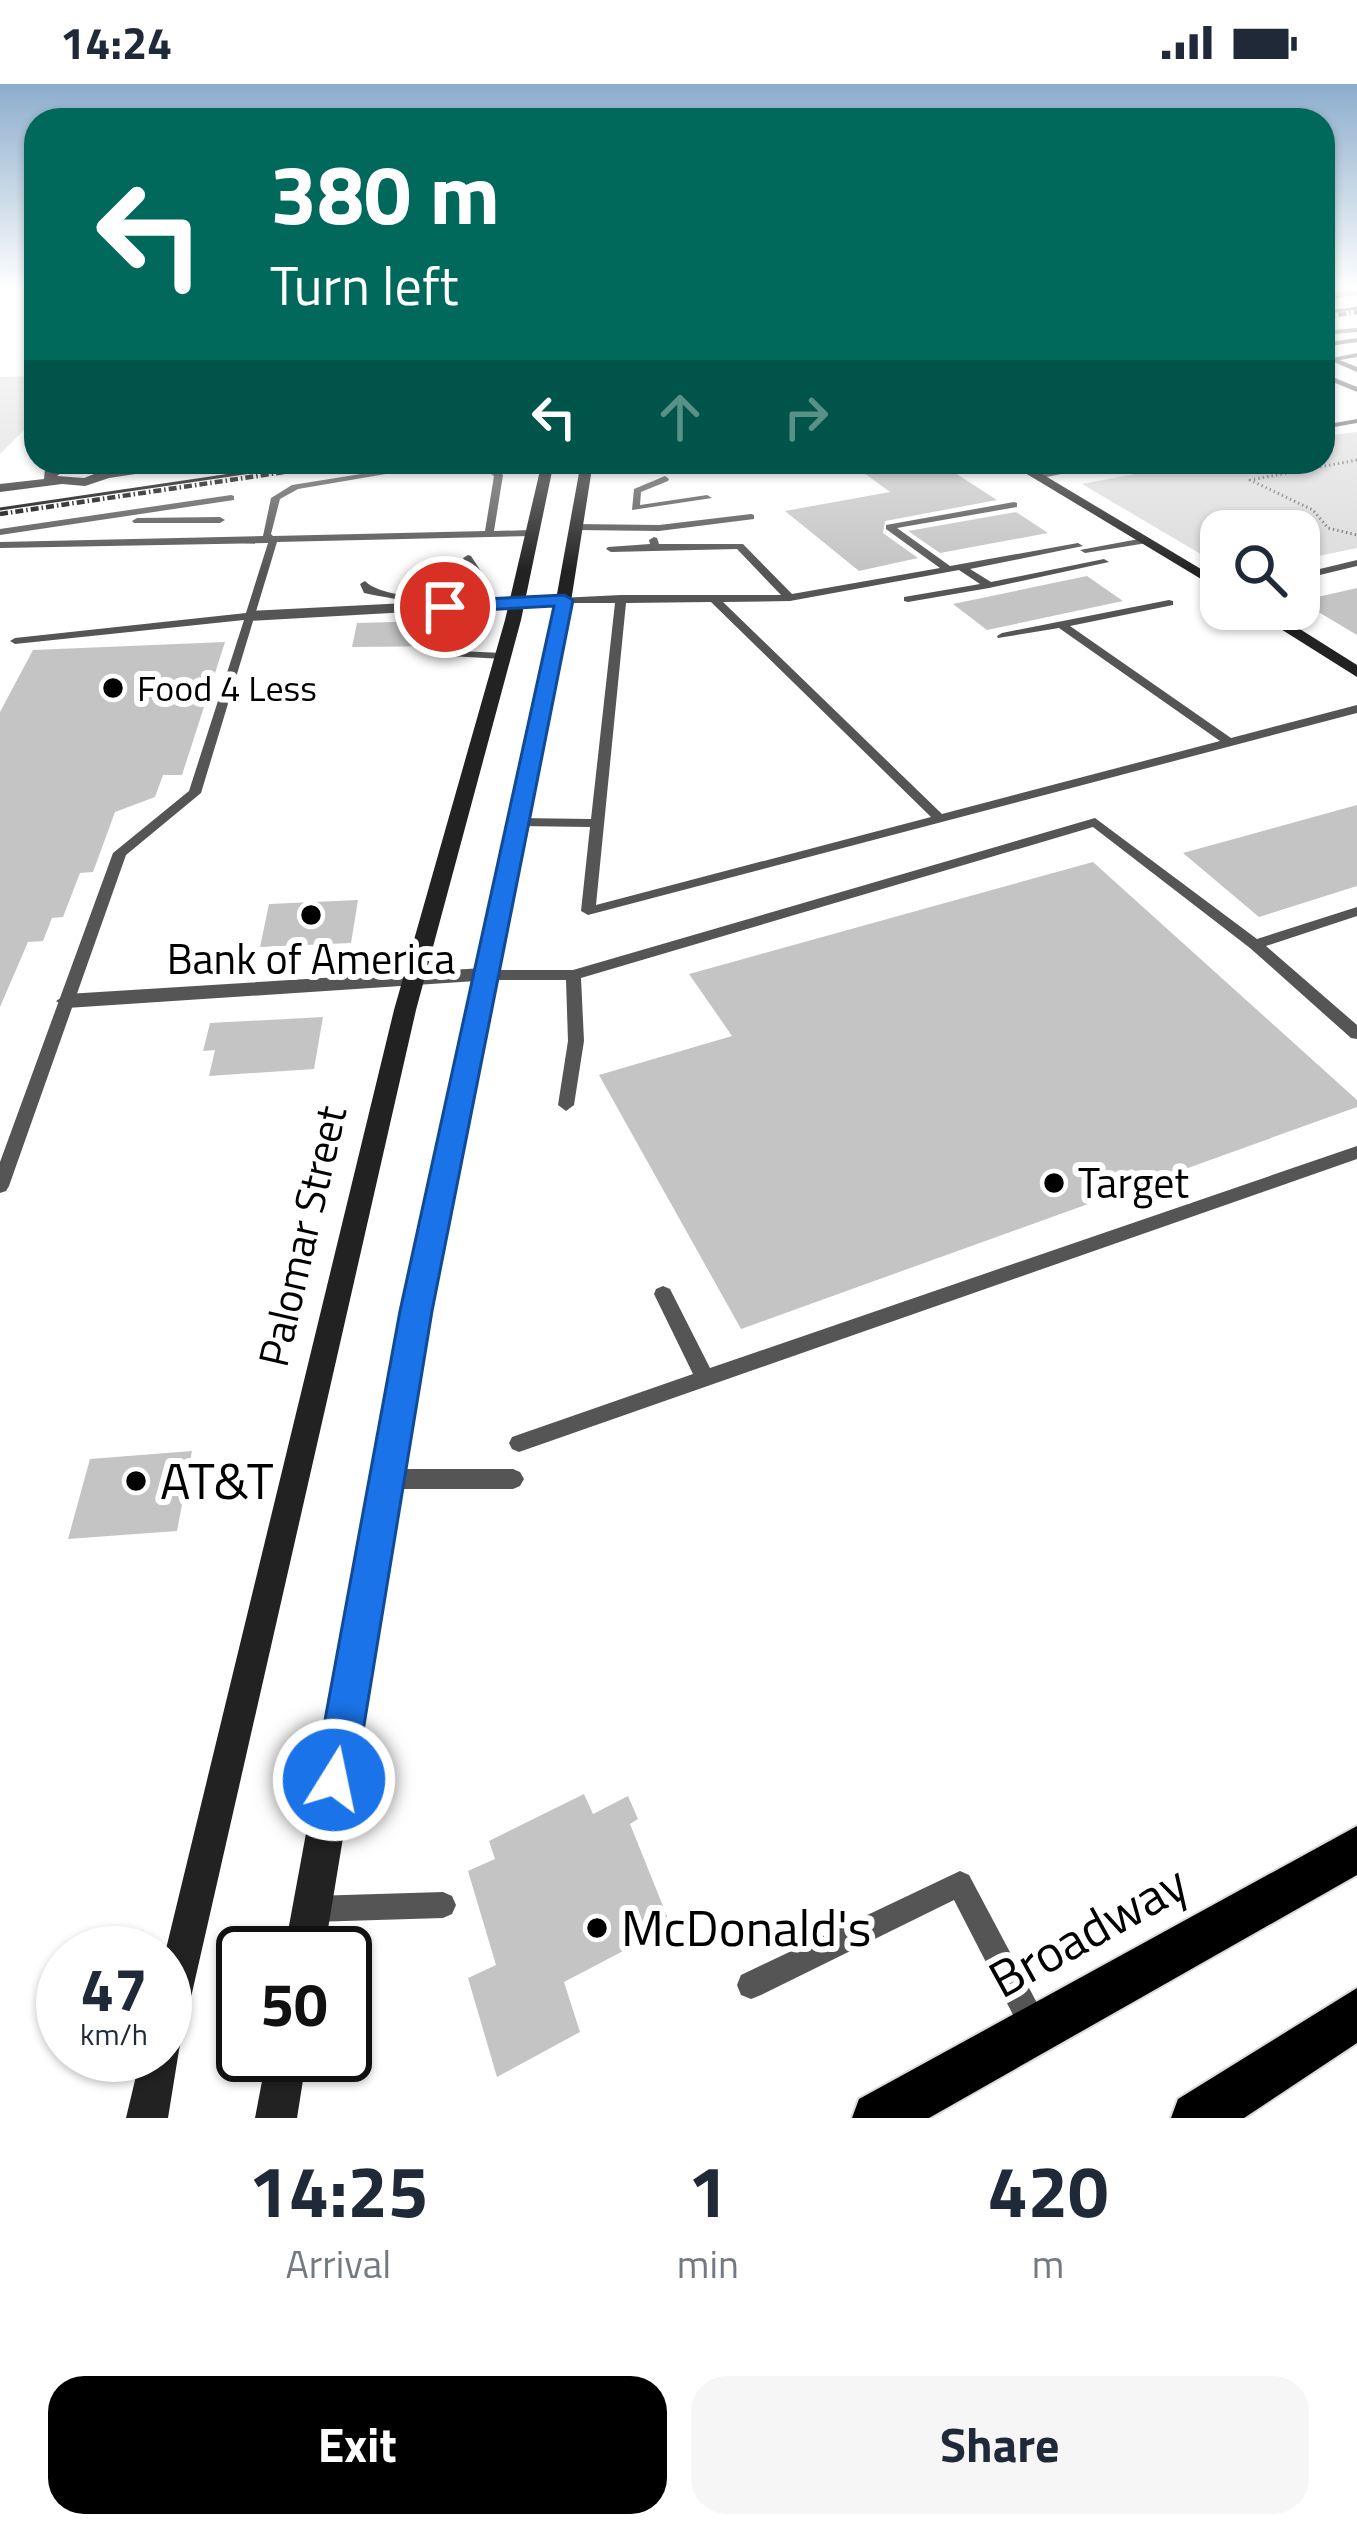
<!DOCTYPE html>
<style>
:root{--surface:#fff;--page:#f6f6f7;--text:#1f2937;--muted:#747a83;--accent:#000}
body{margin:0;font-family:"Titillium Web",sans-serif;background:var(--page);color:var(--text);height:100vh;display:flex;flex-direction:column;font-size:45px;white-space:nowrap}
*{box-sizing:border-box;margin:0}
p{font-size:39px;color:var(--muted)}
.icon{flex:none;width:66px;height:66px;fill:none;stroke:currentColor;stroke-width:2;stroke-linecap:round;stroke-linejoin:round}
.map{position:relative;height:2034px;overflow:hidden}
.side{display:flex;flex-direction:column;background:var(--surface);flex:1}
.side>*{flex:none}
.hud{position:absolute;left:24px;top:24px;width:1311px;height:366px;border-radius:36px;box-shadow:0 3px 9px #0004;background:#00695c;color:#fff;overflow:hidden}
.buttons{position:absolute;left:1200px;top:426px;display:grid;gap:24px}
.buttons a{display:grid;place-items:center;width:120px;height:120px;border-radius:24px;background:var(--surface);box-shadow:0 3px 9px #0004;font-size:60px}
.speed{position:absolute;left:36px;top:1842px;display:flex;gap:24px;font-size:60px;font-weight:700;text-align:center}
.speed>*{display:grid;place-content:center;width:156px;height:156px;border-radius:50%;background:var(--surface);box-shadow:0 3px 9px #0004;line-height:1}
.speed small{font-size:30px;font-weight:400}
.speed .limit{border:6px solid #111;border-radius:18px;background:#fff;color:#111}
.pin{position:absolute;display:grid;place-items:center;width:102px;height:102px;color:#fff;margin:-51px;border:6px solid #fff;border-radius:50%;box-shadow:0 3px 12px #0007}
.me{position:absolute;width:132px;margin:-66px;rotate:10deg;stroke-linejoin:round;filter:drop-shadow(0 0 9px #0008)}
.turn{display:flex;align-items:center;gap:42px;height:252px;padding:0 48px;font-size:54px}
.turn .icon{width:156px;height:156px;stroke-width:2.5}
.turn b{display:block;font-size:84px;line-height:102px}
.lanes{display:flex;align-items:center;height:114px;padding:0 48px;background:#0003;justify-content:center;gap:60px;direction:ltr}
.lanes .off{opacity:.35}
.eta{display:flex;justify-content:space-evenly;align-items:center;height:204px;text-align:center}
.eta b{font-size:72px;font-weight:700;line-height:84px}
.primary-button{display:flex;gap:24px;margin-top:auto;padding:24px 48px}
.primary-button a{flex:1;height:138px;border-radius:36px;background:var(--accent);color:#fff;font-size:48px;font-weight:700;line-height:138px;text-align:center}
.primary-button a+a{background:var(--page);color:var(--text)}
.status{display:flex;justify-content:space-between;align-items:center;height:84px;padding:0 60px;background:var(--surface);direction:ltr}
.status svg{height:33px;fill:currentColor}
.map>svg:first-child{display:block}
.green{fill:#dcdcdc}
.building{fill:#c4c4c4}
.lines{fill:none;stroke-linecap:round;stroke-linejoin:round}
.primary-casing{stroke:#dbdbdb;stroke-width:4}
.path{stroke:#777;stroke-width:3;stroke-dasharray:1.5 3;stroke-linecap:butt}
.lane{fill:#555;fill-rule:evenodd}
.street{fill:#555;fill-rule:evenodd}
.secondary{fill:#222;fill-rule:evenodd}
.primary{fill:#000;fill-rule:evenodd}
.tram{stroke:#000;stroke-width:3}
.rail{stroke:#000;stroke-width:4.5;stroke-dasharray:8 3 1.5 3;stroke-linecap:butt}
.route{fill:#1a73e8;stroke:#114b97;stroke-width:3}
.poi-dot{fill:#000;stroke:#fff;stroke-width:4.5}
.labels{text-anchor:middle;stroke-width:12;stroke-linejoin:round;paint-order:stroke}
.far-poi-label{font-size:36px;fill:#000;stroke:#fff;text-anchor:start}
.poi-label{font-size:42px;fill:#000;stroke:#fff}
.street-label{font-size:42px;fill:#000;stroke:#fff}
.near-poi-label{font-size:51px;fill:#000;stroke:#fff;text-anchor:start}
.near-street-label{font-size:51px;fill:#000;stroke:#fff}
</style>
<div class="status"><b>14:24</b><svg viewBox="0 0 49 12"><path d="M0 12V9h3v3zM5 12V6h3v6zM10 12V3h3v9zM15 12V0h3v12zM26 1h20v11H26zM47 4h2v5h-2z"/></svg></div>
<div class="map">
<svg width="1357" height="2034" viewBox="0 0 1357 2034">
<rect width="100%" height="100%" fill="#fff"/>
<path class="green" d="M36 292V334L0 370V293Z
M1357 348V464L1299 476V447H1221V482L1082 400 1198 378H1323V352Z"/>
<path class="building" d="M849 378H938L997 416 885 437 883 449 918 474 859 487 785 427 890 408Z
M1016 428 1048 449 940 469 908 447Z
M1087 492 1123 517 987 546 953 520Z
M1357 504V551L1300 517Z
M458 530 456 562 352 563 357 539 431 537 428 531Z
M225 558 182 691H163L155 713 115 728 93 788 80 789 63 833 52 834 43 857 28 858 0 923V628L33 566Z
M1357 721V802L1259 833 1183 769Z
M1093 778 1357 1016V1023L741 1245 599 991 732 952 689 890Z
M358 816 351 859 260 863 269 820Z
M323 933 314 985 209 992 215 966 203 967 210 939Z
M192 1367 177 1447 68 1455 90 1375Z
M584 1710 593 1730 628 1712 638 1735 630 1740 671 1842 564 1898 580 1948 497 1993 468 1894 496 1881 468 1787 495 1775 489 1757Z"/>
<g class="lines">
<g class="primary-casing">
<path id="primary" d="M1357 1742V1791L929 2034H852L859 2015Z
M1357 1904V1959L1244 2034H1171L1178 2015Z"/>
</g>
<path class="path" d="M1357 376 1250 396 1313 426 1328 444 1357 451"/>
<path class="lane" d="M1357 244V248L1323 251V247Z
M1357 254V258L1323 263V259Z
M1357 269V273L1340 276 1357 283V288L1327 275Z
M1323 289 1357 303V308L1323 294Z
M1357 335V339L1323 345V341Z
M436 378H456L298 405 280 415 271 450 273 452 485 447 494 392 475 378H485L503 391 494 447 532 446 537 449 532 452 277 458 201 709 126 771 9 1102 6 1107 0 1109V1078L113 769 189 707 244 536 15 560 10 557 15 554 246 529 268 459 0 464V458L263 452 271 414 292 401Z
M1103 378H1122L1036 395 1032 392Z
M665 392 669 395 668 397 641 408 640 421 707 411 712 414 632 426 634 405Z
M231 411 234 412V416L0 451V445Z
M1014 418 1017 419V423L897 444 950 482 1078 459 1083 462 970 485 991 498 1104 475 1109 478 989 504 908 518 904 517V513L980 500 959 486 790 517 723 518 942 730 1220 657 1059 544 998 554 997 552 1002 549 1169 516 1173 517V521L1070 542 1231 654 1357 621V629L588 831 581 827 590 743 517 742 510 738 517 734 591 735 615 519H564L560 518V514L621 511H781L737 465 611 468 606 465 608 463 650 460 649 456 654 453 657 454 659 460H743L792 510 940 484 886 445V441ZM711 518 931 733 596 821 626 519Z
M751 430 754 431V435L659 447 576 446 571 443 576 440 659 441Z
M137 434 220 433 225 436 220 439H134L132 437Z
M1144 454 1149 457 1147 459 1085 469 1080 466Z
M468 471 471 472 486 495C457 528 403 517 364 509L360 500 365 497C385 517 454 516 476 495L463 474Z
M1357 476V482L1299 496V490Z
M435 566 503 569 509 572 503 575 431 571 429 569Z
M1095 734 1257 855 1357 823V832L1266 862 1357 941V955L1351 954 1250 864 1093 743 581 894 584 957 574 1021 566 1027 558 1021 568 957 566 896H483L476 891 483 886H573Z
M1357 1062V1075L519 1368 512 1365 509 1359 512 1353 693 1290 654 1210 656 1205 663 1202 670 1205 710 1284Z
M387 1385H513L520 1388 524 1395 520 1402 513 1405H387L380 1402 376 1395 380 1388Z
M960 1787 969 1791 1045 1934 1049 1944 1045 1954 1035 1958 1025 1954 954 1816 761 1911 751 1915 741 1911 737 1901 741 1891Z
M443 1808 452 1812 456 1821 452 1830 443 1834 312 1838 303 1834 299 1825 303 1816 312 1812Z"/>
<path class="street" d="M564 511 572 516 569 519 249 537 241 532 249 527Z
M483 884 491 886 494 891 491 896 67 924 56 917 67 910Z"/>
<path class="secondary" d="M1357 205V211L1323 216V210Z
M59 378H75L57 392 84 394 107 385 104 378H116L120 385 215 378 109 394 85 402 62 400 0 408V400L44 395 45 384Z
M542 378H554L521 536 416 926 179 1966 168 2034H126L141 1971H165V1869L394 926 505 536Z
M581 378H593L567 543 430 1227 324 1869H284L402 1227 551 543Z
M1007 378H1022L1221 497V507Z
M1249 525H1268L1357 581V593Z
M267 1971H307L297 2034H255Z"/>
<use href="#primary" class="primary"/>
<path class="tram" d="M1323 229 1357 224
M0 425 318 378"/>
<path class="rail" d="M1323 233 1357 228
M0 430 352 378"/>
</g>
<linearGradient id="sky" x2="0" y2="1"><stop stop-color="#8cadcc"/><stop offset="0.42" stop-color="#fff"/><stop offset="1" stop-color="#fff" stop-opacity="0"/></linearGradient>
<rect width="1357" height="488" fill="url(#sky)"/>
<path class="route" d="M564 511 573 516 432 1227 355 1696 349 1710 334 1716 320 1710 314 1696 400 1227 554 522 445 528 437 523 445 517Z"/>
<g class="poi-dot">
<circle cx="113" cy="604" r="12"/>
<circle cx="311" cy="831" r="12"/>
<circle cx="1054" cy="1099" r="12"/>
<circle cx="136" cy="1397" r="12"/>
<circle cx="597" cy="1844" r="12"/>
</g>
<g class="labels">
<g class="far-poi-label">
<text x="137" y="617">Food 4 Less</text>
</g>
<g class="poi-label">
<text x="311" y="890">Bank of America</text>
<text x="1078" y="1114" text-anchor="start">Target</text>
</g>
<g class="street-label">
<text transform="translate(302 1152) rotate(-77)" y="15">Palomar Street</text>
</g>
<g class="near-poi-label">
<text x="160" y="1415">AT&amp;T</text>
<text x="621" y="1862">McDonald's</text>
</g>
<g class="near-street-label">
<text transform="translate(1088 1847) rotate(-29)" y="18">Broadway</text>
</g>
</g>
</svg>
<div class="buttons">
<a><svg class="icon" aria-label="search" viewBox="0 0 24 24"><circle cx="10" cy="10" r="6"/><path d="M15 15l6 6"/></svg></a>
</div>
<div class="speed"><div>47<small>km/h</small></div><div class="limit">50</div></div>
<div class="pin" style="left:445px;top:523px;background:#d93025"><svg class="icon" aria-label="arrive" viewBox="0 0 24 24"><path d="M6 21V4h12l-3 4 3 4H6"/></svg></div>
<svg class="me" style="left:334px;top:1696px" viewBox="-20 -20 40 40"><circle r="17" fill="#1a73e8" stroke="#fff" stroke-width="3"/><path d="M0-11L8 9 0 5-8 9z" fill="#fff"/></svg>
<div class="hud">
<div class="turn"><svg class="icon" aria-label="left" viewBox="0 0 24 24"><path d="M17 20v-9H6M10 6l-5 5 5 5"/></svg><div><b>380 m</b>Turn left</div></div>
<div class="lanes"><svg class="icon" aria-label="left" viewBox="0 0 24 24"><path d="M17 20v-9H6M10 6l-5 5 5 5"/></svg><svg class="icon off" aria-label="ahead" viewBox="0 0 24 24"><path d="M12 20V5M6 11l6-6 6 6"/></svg><svg class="icon off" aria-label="right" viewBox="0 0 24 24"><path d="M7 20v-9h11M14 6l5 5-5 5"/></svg></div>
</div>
</div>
<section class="side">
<div class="eta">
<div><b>14:25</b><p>Arrival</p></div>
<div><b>1</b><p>min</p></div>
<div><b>420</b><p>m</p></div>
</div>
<div class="primary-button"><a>Exit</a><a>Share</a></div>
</section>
